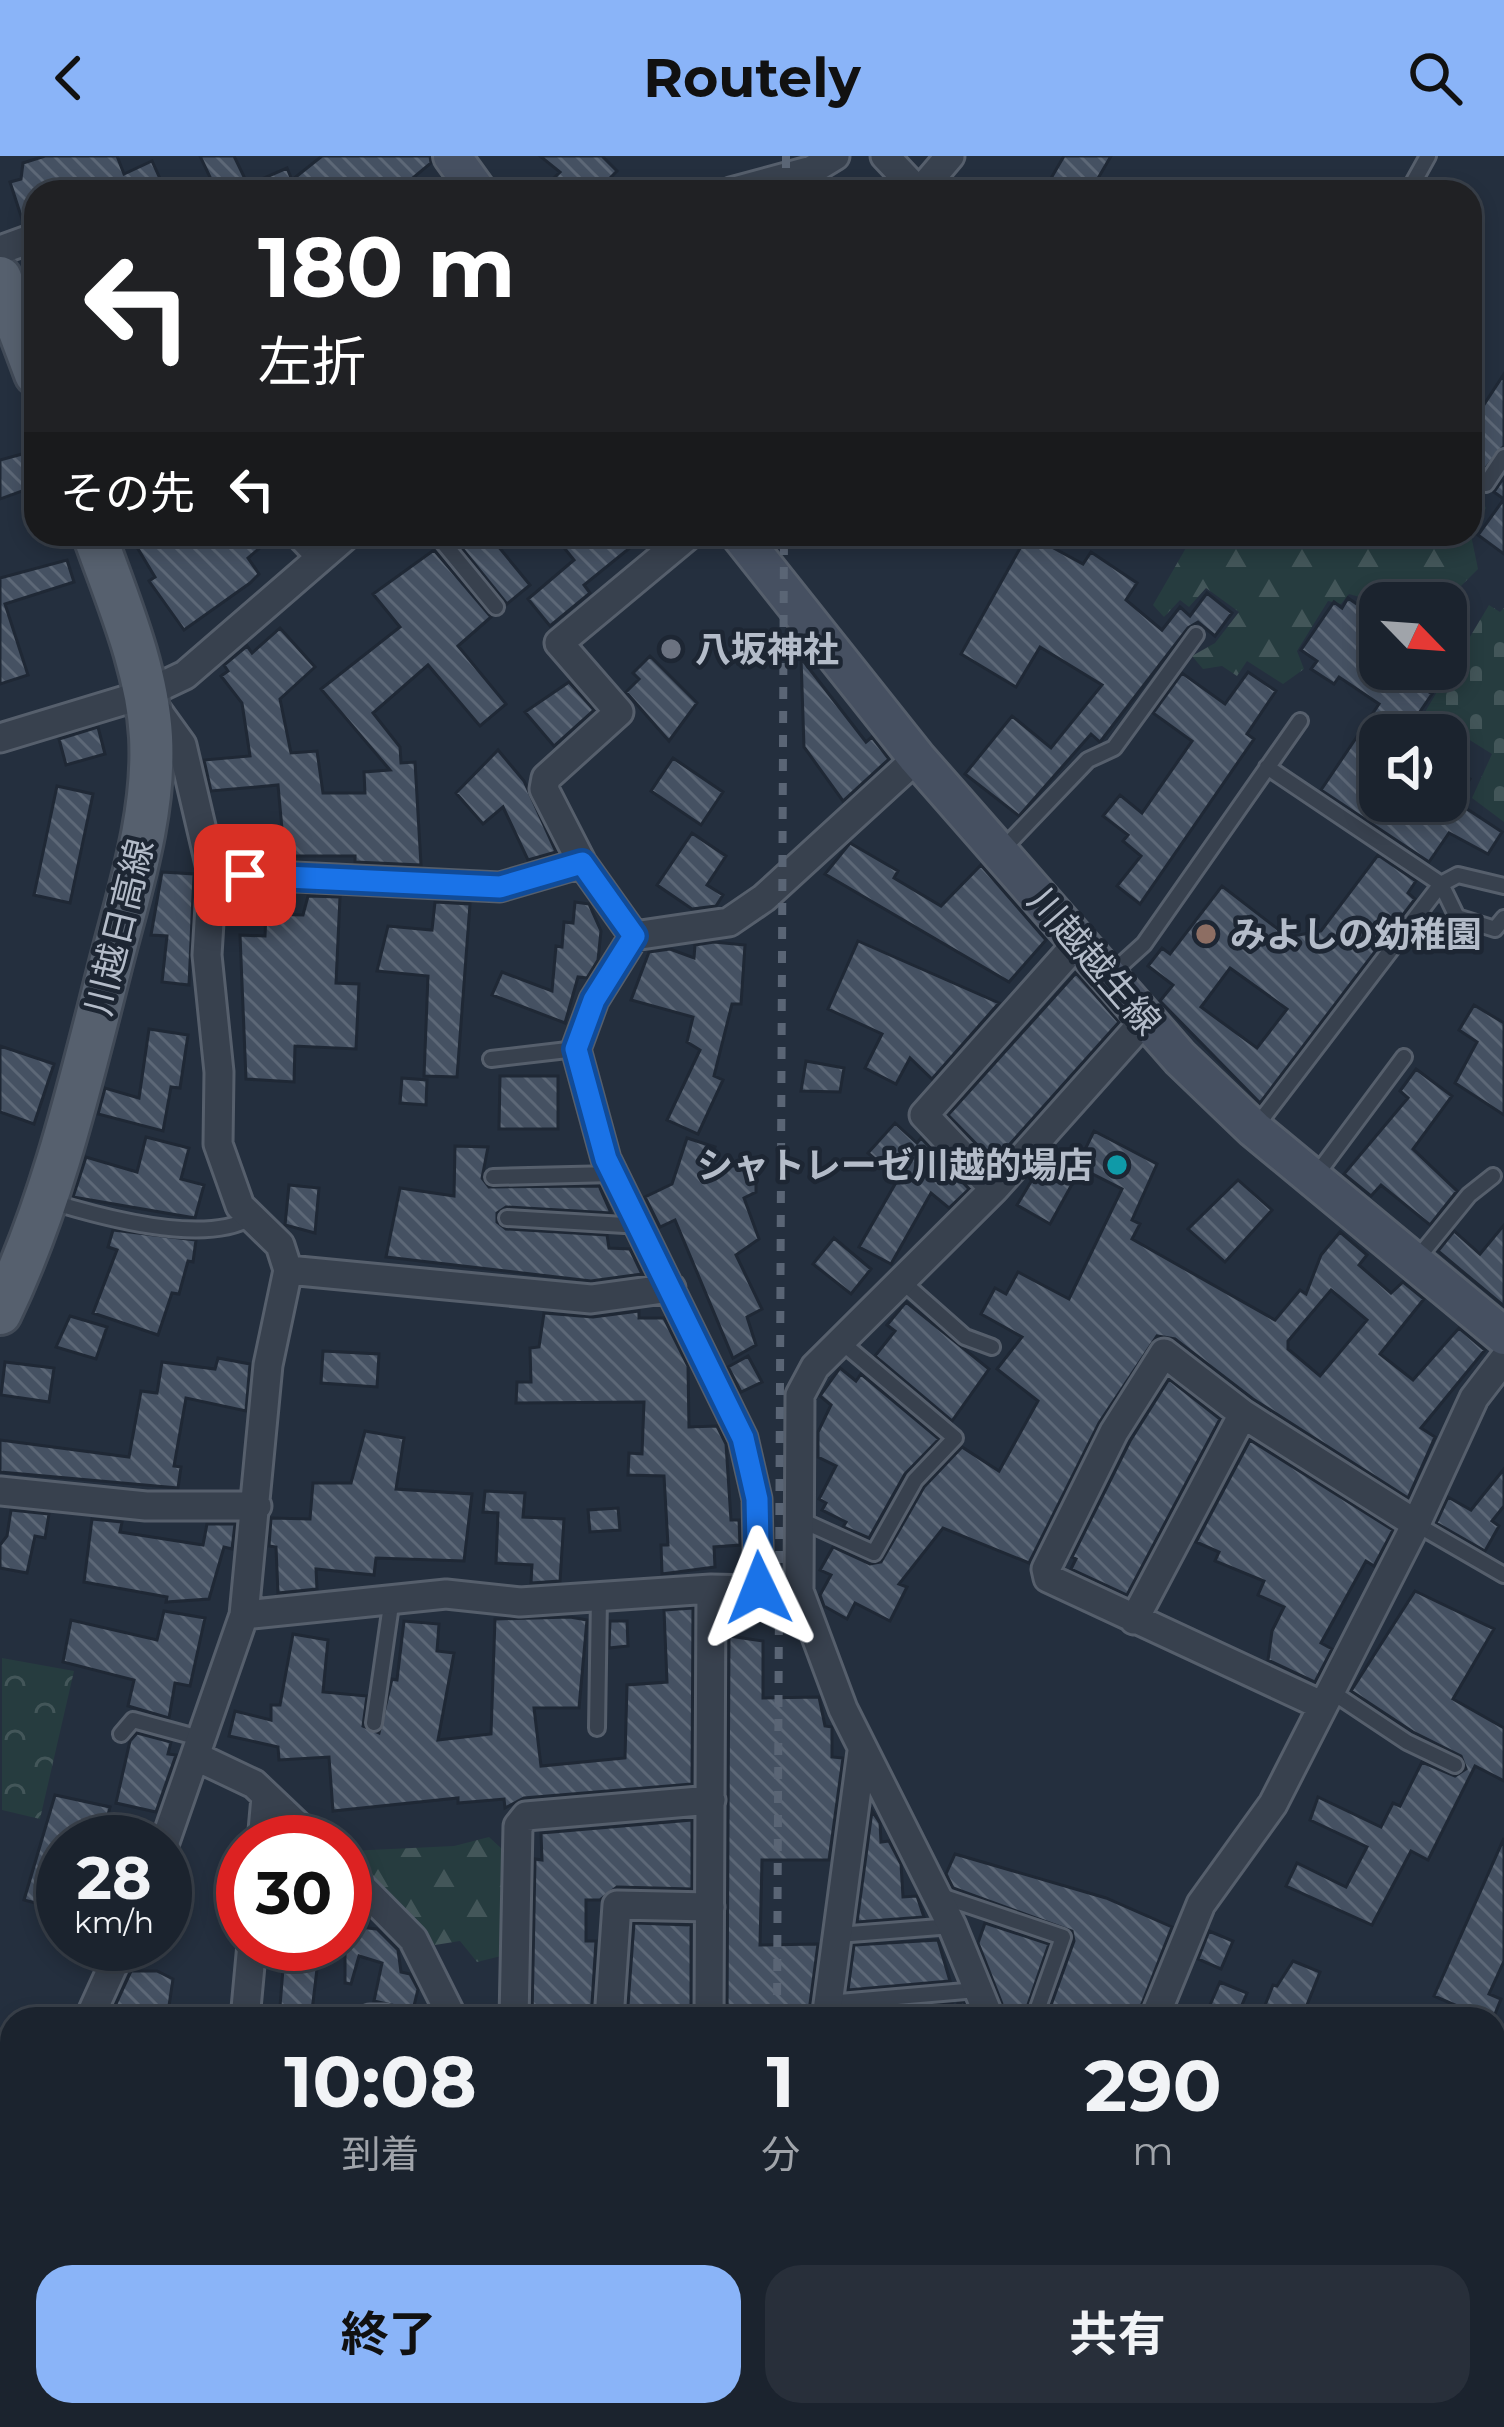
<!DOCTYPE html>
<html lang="ja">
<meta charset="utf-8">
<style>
:root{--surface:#1b232e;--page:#282f3a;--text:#f1f3f6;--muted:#a0a4aa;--line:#39404a;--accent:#8ab4f8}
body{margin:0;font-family:Montserrat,"Noto Sans JP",sans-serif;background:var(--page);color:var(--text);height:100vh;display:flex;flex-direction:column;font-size:45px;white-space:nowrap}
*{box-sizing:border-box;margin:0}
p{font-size:39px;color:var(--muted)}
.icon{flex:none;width:66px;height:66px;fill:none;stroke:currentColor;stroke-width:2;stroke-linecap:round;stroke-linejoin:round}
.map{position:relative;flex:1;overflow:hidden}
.drawer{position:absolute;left:0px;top:1851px;width:1506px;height:420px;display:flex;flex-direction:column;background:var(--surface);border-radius:36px 36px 0 0;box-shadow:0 6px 18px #0003,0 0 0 3px var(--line)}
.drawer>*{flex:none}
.top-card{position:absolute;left:24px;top:24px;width:1458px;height:366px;border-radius:36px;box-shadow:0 6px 18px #0003,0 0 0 3px var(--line);background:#202124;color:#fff;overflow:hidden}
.needle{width:78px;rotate:115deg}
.tools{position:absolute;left:1359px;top:426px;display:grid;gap:24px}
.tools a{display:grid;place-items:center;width:108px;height:108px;border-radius:24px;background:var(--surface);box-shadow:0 6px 18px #0003,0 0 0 3px var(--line);font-size:60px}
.speed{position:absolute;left:36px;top:1659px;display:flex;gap:24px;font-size:60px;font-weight:700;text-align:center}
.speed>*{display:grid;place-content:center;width:156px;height:156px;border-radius:50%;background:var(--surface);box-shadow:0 6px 18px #0003,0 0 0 3px var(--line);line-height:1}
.speed small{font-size:30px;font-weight:400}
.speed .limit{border:18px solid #d22;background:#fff;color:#111}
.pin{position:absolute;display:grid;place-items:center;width:102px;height:102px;color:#fff;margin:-51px;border-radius:24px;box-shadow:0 6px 18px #0006}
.me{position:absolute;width:132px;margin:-66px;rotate:358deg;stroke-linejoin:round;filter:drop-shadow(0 0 9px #0008)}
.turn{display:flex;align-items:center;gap:42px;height:252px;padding:0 36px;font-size:54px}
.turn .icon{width:156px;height:156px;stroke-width:2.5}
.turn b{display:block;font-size:84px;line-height:102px}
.then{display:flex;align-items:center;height:114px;padding:0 36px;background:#0003;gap:24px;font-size:45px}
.eta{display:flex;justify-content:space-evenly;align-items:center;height:204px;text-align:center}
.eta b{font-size:72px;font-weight:700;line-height:84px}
.primary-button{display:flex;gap:24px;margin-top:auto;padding:24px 36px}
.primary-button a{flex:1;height:138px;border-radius:36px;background:var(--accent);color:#111;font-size:48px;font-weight:700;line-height:138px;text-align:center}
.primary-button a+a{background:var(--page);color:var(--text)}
header{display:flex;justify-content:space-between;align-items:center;height:156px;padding:0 36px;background:var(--accent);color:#111;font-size:54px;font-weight:700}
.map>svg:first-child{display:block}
.forest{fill:url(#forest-firs)}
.cemetery{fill:url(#cemetery-stones)}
.park{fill:url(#park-crowns)}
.building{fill:url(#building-back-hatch);stroke:#1f2835;stroke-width:3;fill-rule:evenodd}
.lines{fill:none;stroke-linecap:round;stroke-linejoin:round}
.lane-casing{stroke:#565f6c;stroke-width:20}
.street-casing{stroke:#565f6c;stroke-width:33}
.secondary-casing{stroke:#565f6c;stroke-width:42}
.primary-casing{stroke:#414a57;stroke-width:48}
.lane{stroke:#38414e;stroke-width:14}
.street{stroke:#38414e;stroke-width:27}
.secondary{stroke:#465061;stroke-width:36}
.primary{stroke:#56606e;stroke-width:42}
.rail{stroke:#5a6575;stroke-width:8;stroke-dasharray:12 12;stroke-linecap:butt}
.route-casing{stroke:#114b97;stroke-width:30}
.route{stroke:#1a73e8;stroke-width:21}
.worship-dot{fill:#6b7280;stroke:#1d2633;stroke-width:4.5}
.education-dot{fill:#8d6e63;stroke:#1d2633;stroke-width:4.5}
.culture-dot{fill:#0f9aa8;stroke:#1d2633;stroke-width:4.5}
.labels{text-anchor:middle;stroke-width:9;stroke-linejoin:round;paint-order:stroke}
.poi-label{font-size:36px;font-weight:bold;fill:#b4bcc9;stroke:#1d2633;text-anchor:start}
.street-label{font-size:36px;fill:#b4bcc9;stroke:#1d2633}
</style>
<header><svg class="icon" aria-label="back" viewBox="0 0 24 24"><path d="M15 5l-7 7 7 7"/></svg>Routely<svg class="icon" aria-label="search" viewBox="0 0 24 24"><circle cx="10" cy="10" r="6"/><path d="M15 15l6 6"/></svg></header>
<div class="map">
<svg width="1504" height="2271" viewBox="0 0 1504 2271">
<defs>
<pattern id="forest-firs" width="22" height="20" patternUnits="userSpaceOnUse" patternTransform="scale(3)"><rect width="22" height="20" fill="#263c3f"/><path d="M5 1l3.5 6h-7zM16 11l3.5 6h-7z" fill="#435659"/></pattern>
<pattern id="cemetery-stones" width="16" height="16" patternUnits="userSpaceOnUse" patternTransform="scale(3)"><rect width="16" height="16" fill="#263c3f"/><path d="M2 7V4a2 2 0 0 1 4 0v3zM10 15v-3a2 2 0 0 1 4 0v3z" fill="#435659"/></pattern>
<pattern id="park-crowns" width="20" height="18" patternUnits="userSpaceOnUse" patternTransform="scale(3)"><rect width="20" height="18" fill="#263c3f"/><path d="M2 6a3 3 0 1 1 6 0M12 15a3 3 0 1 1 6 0" fill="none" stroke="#435659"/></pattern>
<pattern id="building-back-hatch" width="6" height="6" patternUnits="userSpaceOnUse" patternTransform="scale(3)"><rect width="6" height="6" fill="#455162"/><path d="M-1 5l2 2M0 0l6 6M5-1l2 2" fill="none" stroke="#5d6877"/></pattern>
</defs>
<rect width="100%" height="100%" fill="#242f3e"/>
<path class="forest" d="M1470 325 1486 352 1471 379 1478 413 1459 432 1434 440C1411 429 1383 428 1363 442L1349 438 1341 448 1328 445 1297 495 1304 513 1283 528 1247 505 1237 520 1222 510 1203 513 1192 500 1215 487 1239 456 1206 432 1189 451 1180 444 1164 461 1153 449 1194 378H1470Z
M489 1681 502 1693 501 1800 477 1806 460 1785 435 1789 419 1779 406 1755 350 1710 349 1695 454 1690Z"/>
<path class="cemetery" d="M1489 449 1500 456 1504 452V666L1472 642 1492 598 1425 556Z"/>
<path class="park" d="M2 1502 74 1515 40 1663 2 1654Z
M5 2160 12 2162V2259H136L132 2271H0Z"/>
<path class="building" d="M45 0H117L124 18 152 5 166 36H36V63L23 66 10 26 21 23 23 7Z
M200 0H234L248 29 287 12 292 24 322 0H430L431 7 396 36H217Z
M540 0H602L617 15 596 36H566L553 23 560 16Z
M1064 0H1111L1090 36H1043Z
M1504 218V290L1476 324 1470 320V270Z
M26 297 36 305V330L0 343V304Z
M1504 321V398L1478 379 1504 343 1494 336Z
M129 378H276L248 402 259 418 250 427 184 474 149 425 155 421Z
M488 378 530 429 507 448 452 380Z
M553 378H647L584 429 590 437 550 470 528 443 574 404Z
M1028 378 1083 408 1091 396 1137 427 1126 444 1162 474 1180 451 1190 460 1207 437 1232 457 1215 480 1198 466 1188 472 1100 586 1091 578 1019 660 965 618 1012 560 1051 592 1102 529 1040 491 1016 531 961 498Z
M434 394 491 461 458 490 506 548 480 570 428 509 373 557 400 591 401 607 415 606 421 709 355 706V700H226L223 673H282L278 629 211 635 204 604 250 600 242 547 221 520 228 515 224 509 247 490 252 497 280 472 315 511 280 543 291 597 317 595 323 637H365L364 616 390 614 321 533 400 471 373 438Z
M67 404 74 426 5 448 28 519 0 528V422Z
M1348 442 1380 464V513H1396L1432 538 1404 579H1380V614L1371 627 1380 633V645H1398L1418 659 1428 645H1446V607L1470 623 1455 645 1502 676 1488 698 1449 677 1429 706 1321 634 1379 548 1339 521 1334 528 1311 513 1317 505 1301 494 1334 446 1342 452Z
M650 500 697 547 669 585 626 536 639 523 633 517Z
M801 502 866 586 872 581 889 603 843 645 804 591Z
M1248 516 1276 535 1247 578 1254 583 1140 748 1117 730 1141 700 1123 685 1128 679 1103 660 1120 639 1142 657 1192 585 1153 557 1182 517 1225 548Z
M569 526 594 554 554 590 525 556Z
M98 571 105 598 66 609 59 583Z
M498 594 524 625 556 696 528 704 503 651 483 668 456 637Z
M673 602 723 636 701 669 651 635Z
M57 630 93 638 70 747 34 739Z
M692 677 726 700 707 729 723 739 716 750 692 753 657 729Z
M850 687 898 715 894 722 941 750 981 709 1046 784 1009 826 825 718Z
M1378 699 1416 725 1408 737 1415 743 1260 947 1160 845 1173 829 1148 810 1162 792 1170 798 1222 730 1288 781 1321 775ZM1230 812 1287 853 1257 892 1201 851Z
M162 716 194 718 189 829 162 826 167 780 151 779Z
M308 740 340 741 336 827 359 828 356 893 295 890 294 926 246 923 240 779 265 780 266 758 303 759Z
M435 746 470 748 457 921 424 920 428 820 377 815 388 770 432 774Z
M575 746 589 748 601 775 598 804 587 822 578 821 565 867 492 839 502 816 552 835 556 790 562 791 564 766 573 767Z
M858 785 999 847 932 923 910 902 896 928 865 912 882 878 828 853Z
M714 786 745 789 741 848H732L714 920 723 924 698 978 667 964 700 894 687 886 693 861 631 844 649 796 670 793 694 802 695 789Z
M1076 817 1119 866 994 1006 948 959Z
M1474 849 1504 867V959L1455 927 1477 886 1459 874Z
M149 873 188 879 180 932 171 931 163 975 98 958 105 932 139 942Z
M0 890 54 908 34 968 0 956Z
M806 905 844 912 840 936 801 935Z
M1416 913 1452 940 1413 993 1457 1035 1430 1069 1381 1029 1371 1040 1344 1018 1408 942 1400 935Z
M500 920H558V973H499Z
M402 922 427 924 426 949 400 947Z
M895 967 917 987 921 982 969 1033 949 1052 931 1037 891 1108 859 1091 898 1023 868 997Z
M1094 975 1157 1008 1132 1064 1140 1068 1132 1083 1275 1164 1300 1134 1306 1138 1321 1099 1340 1076 1367 1099 1359 1109 1391 1137 1403 1126 1424 1143 1380 1198 1413 1224 1459 1172 1485 1194 1421 1272 1435 1281 1408 1342 1253 1243 1175 1183 1157 1180 1099 1267 1029 1407 943 1372 899 1428 907 1431 890 1465 855 1447 847 1463 824 1450 820 1439 831 1419 820 1414 833 1391 870 1408 881 1406 924 1331 962 1291 999 1315 1038 1245 997 1213 1022 1181 981 1158 995 1132 1006 1138 1018 1116 1069 1143 1122 1033 1077 1010ZM1331 1134 1367 1164 1320 1220 1288 1193V1185Z
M146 981 189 992 181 1023 204 1029 195 1062 73 1041 86 1001 137 1016Z
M687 982 715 991 709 1010H756V1036L744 1042 759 1083 736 1099 762 1153 747 1161 756 1189 733 1202 675 1064 660 1071 645 1041 672 1028Z
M455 990 488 991 482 1022 489 1031 599 1030 611 1057 506 1051 497 1057V1066L506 1073 607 1079 609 1092 630 1093 642 1118 591 1125 386 1101 400 1032 454 1040Z
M1044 1004 1076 1021 1050 1068 1017 1049Z
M1238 1024 1272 1054 1225 1106 1188 1073Z
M289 1029 319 1032 315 1077 285 1069Z
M1504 1069V1150L1438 1095 1454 1075 1480 1098Z
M113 1074 196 1084 193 1106 188 1105 179 1138 172 1137 158 1179 93 1157 117 1094 108 1091Z
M834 1082 871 1113 851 1138 813 1108Z
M906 1146 989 1213 952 1265 875 1200 895 1175 887 1169Z
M639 1155V1162H664L688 1210 689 1271 717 1270 726 1288 731 1364H739L740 1389 714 1391 715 1411 662 1418 661 1389H668L664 1320 628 1319 629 1297 642 1298 644 1246 516 1247 517 1226H531L530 1192 539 1191 544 1157 593 1161Z
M70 1160 107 1171 96 1203 56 1191Z
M323 1195 379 1198 377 1231 321 1227Z
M748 1200 762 1226 741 1236 728 1211Z
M218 1202 250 1208 246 1255 186 1242 174 1310 181 1311 178 1332 0 1316V1284L129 1301 141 1235 157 1237 162 1206 215 1213Z
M5 1206 54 1212 49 1246 1 1239Z
M840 1212 856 1225 861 1218 939 1283 905 1318 869 1382 843 1371 846 1366 822 1354 826 1347 819 1343 836 1310 818 1301V1276L831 1249 820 1240Z
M1169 1223 1220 1263 1127 1439 1071 1413 1076 1403 1072 1401 1130 1285Z
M365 1275 404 1282 396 1333 472 1338 464 1405 376 1402 374 1419 316 1413 317 1433 278 1437 276 1391 269 1390 271 1362 310 1363 313 1327H351Z
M1250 1284 1393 1374 1374 1410 1366 1405 1321 1487 1332 1493 1315 1526 1268 1504 1272 1475 1284 1451 1258 1439 1264 1425 1215 1405 1219 1396 1196 1386Z
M1504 1313V1350L1492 1365 1499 1370 1485 1395 1436 1367 1448 1341 1471 1354Z
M485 1335 525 1337 523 1361 564 1363 560 1425 531 1427 532 1409 496 1407 498 1357 483 1356Z
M618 1352 620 1374 590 1376 588 1354Z
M11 1354 49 1358 45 1382 35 1380 27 1417 0 1412V1389L7 1380Z
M92 1363 122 1366 120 1376 203 1389 207 1368H235L232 1393 224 1391 209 1443 166 1446 167 1441 84 1426Z
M1415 1435 1494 1473 1453 1543 1504 1572V1625L1475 1610 1428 1704 1411 1695 1372 1769 1286 1730 1297 1707 1346 1731 1367 1691 1310 1664 1318 1641 1381 1671 1393 1647 1400 1650 1422 1606 1455 1620 1466 1613 1461 1600 1413 1576 1351 1535Z
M693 1452 692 1628 524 1642 505 1652 504 1643 458 1647V1642L333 1655 329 1601 279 1604 278 1591 229 1580 235 1555 271 1564V1549H280L293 1478 328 1484 323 1536 367 1540 363 1570 379 1577 392 1523 397 1524 404 1465 439 1468 437 1495 454 1497 438 1584 491 1578 495 1463 570 1461 587 1464 579 1552H534L541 1610 625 1602 627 1529 667 1526 664 1454Z
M164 1455 205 1462 190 1530 175 1527 169 1562 128 1550 134 1524 63 1506 71 1464 157 1484Z
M610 1465H627L628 1490 609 1492Z
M729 1480 763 1485V1542L819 1541 825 1570 832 1571V1601L843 1602 829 1704H762L760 1789 818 1788 808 1863H727Z
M137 1577 171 1586 168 1598 176 1599 156 1656 116 1647 130 1585Z
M55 1639 110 1651 101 1686H63V1754L24 1744Z
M872 1655 880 1667 881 1686 889 1685 901 1708 903 1741 917 1740 924 1761 857 1766Z
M692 1664V1733L617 1731 600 1744H586V1785H596L591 1863H532L535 1703 542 1704 541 1677Z
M1504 1682V1805L1489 1838 1501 1843 1493 1863H1487L1434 1840Z
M955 1698 1106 1742 1172 1771 1136 1863H1046L1074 1785 1072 1775 953 1732 946 1718Z
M345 1745 369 1764 367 1772 377 1773 398 1794 401 1816 410 1818 418 1833 413 1854 374 1845 382 1807 359 1800 351 1828 345 1827Z
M634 1767 691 1769V1863H627Z
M985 1767 1049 1788 1023 1863H1008L978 1787Z
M1209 1775 1233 1785 1221 1813 1198 1803Z
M938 1784 950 1825 848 1834 854 1789Z
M285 1788H320L311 1863H279Z
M1293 1805 1320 1816 1303 1859 1293 1855 1291 1862 1264 1852 1273 1829 1277 1830Z
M131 1815H157L173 1823 167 1863H109Z
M1220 1826 1247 1837 1236 1863H1204Z
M964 1846 971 1863H844L845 1857 952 1847 953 1861 958 1847Z"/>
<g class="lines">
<g class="lane-casing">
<path id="lane" d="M1408 36 1428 0
M1486 328 1504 301
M290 378 316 405
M436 378 496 451
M1003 693 1088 604 1114 592 1196 479
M1504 730 1458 719 1441 728 1457 761 1495 773 1504 762
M1112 817 1144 788 1300 565
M491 903 576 893
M1255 972 1441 728 1267 611
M493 1021 613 1018
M1314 1022 1404 901
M49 1045C98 1060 203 1090 250 1062
M507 1062 641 1070
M1416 1104 1469 1039 1493 1020
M904 1127 965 1181 992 1191
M801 1364 874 1397 915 1324 955 1282 839 1184
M1416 1368 1504 1419
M1329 1534 1407 1586 1455 1609
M374 1567 392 1442
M597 1572 599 1442
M121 1578 133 1564 203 1583
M941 1740 1063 1781 1034 1863
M838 1779 952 1770
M828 1847 977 1834
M1219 2271 1220 2259"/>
</g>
<g class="street-casing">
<path id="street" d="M885 0 919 36
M921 34 950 0
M731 36 812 14 835 0
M0 94 36 81
M690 378 559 487 619 556 546 622 544 633 582 707 634 780 729 766 764 742 917 602
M151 546 182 589 212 717 207 799 219 916 218 988 240 1050 280 1089 288 1114 268 1209 244 1459 165 1686
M0 582 145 538 185 519 348 378
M212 717 500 731 582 707
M634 780 594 844 576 893 606 1003 743 1282 757 1343 759 1432
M994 1033 924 959 1079 785
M288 1114 591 1143 671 1132
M0 1335 146 1350H257
M799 1435 800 1239 815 1211 994 1033 1146 863
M244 1459 446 1438 520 1446 711 1433 799 1435 843 1553 952 1770 990 1863
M1134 1464 1243 1258
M1321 1549 1048 1422 1046 1413 1114 1276 1164 1197 1243 1258 1416 1368
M197 1601 254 1628 315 1686
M262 1686 266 1641
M345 1714 413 1783 453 1863
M89 1863 123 1788
M245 1863 252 1788
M370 1863H385
M514 1863 518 1670 526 1660 711 1644
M609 1863 617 1749 710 1751
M709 1863 711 1433
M826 1863 862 1595
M1154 1863 1201 1748 1273 1648 1416 1368 1474 1242 1504 1203
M0 2046 12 2010
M1494 2081 1504 2084
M310 2259 316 2271
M1153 2259 1156 2271
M497 2271 498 2259
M860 2271V2259
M1339 2271 1341 2259
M1448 2271 1449 2259"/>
</g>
<g class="secondary-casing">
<path id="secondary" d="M452 0 478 36
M739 378 917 602 1180 902 1254 973 1504 1180"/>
</g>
<g class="primary-casing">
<path id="primary" d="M0 122 36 218
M0 1157C53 1047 81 924 111 807 130 733 155 658 151 581 147 511 117 443 94 378"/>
</g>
<use href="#lane" class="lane"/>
<use href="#street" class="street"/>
<use href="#secondary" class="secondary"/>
<use href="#primary" class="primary"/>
<path class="rail" d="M786 36V0
M777 1863 784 378
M775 2271V2259"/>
</g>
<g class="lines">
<g class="route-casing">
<path id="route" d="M245 719 500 731 582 707 634 780 594 844 576 893 606 1003 743 1282 757 1343 759 1432"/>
</g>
<use href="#route" class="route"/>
</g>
<circle class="worship-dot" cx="671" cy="493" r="12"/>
<circle class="education-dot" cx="1206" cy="778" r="12"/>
<circle class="culture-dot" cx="1117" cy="1009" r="12"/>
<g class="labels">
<g class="poi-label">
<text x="695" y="506">八坂神社</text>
<text x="1230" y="791">みよしの幼稚園</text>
<text x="1093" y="1022" text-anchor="end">シャトレーゼ川越的場店</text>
</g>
<g class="street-label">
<text transform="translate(119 771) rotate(-76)" y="13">川越日高線</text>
<text transform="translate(1095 805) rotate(49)" y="13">川越越生線</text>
</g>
</g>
</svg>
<div class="tools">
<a><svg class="needle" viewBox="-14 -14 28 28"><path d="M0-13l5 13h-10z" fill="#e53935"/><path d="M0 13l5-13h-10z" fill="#a0a4aa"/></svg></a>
<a><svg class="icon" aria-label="sound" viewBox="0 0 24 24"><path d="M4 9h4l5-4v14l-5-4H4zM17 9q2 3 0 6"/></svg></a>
</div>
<div class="speed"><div>28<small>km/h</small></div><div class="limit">30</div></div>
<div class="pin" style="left:245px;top:719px;background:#d93025"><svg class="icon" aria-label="arrive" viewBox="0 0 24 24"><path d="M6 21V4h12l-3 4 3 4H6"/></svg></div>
<svg class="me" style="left:759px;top:1432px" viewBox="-20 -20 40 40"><path d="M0-17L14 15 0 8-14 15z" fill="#1a73e8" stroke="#fff" stroke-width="4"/></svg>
<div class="top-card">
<div class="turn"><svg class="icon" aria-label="left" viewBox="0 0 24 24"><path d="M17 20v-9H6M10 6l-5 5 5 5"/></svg><div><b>180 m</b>左折</div></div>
<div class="then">その先<svg class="icon" aria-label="left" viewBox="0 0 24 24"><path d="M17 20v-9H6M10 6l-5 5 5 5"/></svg></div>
</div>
<section class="drawer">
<div class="eta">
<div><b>10:08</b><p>到着</p></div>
<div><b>1</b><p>分</p></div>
<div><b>290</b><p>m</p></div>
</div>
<div class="primary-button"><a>終了</a><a>共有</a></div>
</section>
</div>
